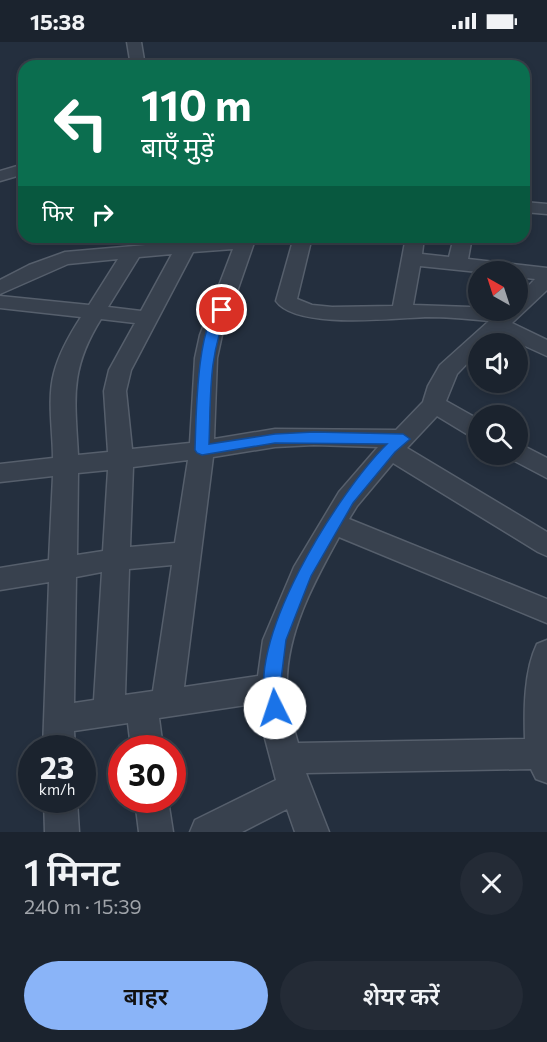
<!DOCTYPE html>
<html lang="hi">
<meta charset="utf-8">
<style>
:root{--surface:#1b232e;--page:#242b36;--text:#f1f3f6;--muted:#a0a4aa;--line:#39404a;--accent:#8ab4f8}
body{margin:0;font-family:Commissioner,"Noto Sans Devanagari",sans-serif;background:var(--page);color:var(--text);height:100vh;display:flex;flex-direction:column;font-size:22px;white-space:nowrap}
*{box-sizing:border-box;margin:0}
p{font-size:20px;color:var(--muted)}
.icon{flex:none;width:33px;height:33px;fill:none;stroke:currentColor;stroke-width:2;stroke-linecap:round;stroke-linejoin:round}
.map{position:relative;height:790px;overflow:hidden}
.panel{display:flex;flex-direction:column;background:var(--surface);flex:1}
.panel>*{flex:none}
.hud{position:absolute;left:18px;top:18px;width:512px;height:183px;border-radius:18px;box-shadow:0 3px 9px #0003,0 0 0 2px var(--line);background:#0b6e4f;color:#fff;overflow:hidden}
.needle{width:39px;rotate:321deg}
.buttons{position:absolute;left:468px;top:219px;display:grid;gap:12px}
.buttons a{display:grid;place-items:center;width:60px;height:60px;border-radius:50%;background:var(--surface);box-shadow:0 3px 9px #0003,0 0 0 2px var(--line);font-size:30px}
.speed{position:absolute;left:18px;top:693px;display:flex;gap:12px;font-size:30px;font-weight:700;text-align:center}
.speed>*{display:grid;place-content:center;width:78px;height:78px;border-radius:50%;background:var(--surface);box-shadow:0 3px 9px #0003,0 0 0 2px var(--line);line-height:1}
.speed small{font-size:15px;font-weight:400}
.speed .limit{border:9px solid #d22;background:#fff;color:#111}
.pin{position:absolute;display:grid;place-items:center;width:51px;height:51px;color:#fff;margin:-26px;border:3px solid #fff;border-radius:50%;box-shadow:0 2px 6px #0007}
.me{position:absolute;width:66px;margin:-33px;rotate:356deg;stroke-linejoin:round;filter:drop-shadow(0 0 4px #0008)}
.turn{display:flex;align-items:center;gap:21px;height:126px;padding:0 24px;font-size:27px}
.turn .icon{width:78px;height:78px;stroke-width:2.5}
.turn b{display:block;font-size:42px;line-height:51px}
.then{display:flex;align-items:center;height:57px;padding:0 24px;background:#0003;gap:12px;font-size:22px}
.round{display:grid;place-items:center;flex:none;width:63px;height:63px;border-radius:32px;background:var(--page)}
.summary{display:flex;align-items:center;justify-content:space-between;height:102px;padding:0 24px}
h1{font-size:36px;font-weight:600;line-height:45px}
.action{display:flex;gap:12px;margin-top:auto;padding:12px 24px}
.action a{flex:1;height:69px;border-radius:36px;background:var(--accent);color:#111;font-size:24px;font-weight:600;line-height:69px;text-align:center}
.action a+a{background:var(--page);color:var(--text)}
.status{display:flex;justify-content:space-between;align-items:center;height:42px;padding:0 30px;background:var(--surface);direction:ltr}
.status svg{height:16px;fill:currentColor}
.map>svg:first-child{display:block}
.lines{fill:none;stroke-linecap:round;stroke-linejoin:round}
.minor-casing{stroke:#565f6c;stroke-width:3}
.minor{fill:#38414e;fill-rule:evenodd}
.route{fill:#1a73e8;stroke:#114b97;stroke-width:1.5}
</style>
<div class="status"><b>15:38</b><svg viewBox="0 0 49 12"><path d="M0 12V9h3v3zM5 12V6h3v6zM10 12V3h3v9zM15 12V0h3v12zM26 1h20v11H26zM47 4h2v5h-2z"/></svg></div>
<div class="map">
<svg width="547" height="790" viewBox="0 0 547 790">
<rect width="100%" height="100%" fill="#242f3e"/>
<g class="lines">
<g class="minor-casing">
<path id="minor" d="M127 0H141L145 24H131Z
M24 122V132L0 139V129Z
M524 160 547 162V172L524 170Z
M238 195H256L222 293 217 316 214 397 275 387 396 388 423 360 428 344 440 323 489 279C469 277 449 275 428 275 395 276 296 288 276 259L294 195H312L297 257 312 263 332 265 393 264 406 195H424L422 212 449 215 454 195H472L468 217 547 226V248L512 281 547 298V314L499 292 488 302H478V310L457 332 446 359 478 377V396L470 394 437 374 407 406 547 490V514L538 510 393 421 357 464 349 477 547 557V581L339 495C314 540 285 593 287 646 288 664 293 684 298 701L525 697C524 668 524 629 537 602L547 598V741L536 737 531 727 306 731 329 790H295L287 767 242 790H190L195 778 276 738 262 685 259 661 159 676 163 706H131L128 681 74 689 75 706H43L49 540 0 548V526L49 518 53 434 0 440V422L53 416C53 389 47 357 54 331 59 311 70 292 81 275L0 266V254L89 263 118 217 68 222 0 252V238L29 223 65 210ZM233 207 200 293 195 316 190 401 132 407 126 349 131 328 193 210ZM172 212 141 269 108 265 139 215ZM420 224 478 230H518V235L535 237 518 255V268H478V265H470L413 263ZM101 277 135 281 109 328 104 349 108 410 78 413C75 357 69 328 101 277ZM314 403 378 405 339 450 294 525 263 598 258 634 184 645 213 415 275 405ZM188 418 175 501 130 505 133 425ZM108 428 103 509 77 513 78 431ZM172 523 153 649 125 653 129 527ZM102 530 94 658 74 661 76 535Z
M518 401 547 416V436L509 416 507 412H518Z
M44 758H77L79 790H45Z
M135 758H168L173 790H139Z"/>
</g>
<use href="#minor" class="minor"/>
</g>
<path class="route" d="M222 265 228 268C208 314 211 353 209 402L275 392 314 390 403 392 410 397 395 410 353 461 311 534 286 598 280 646 284 666 281 671 275 674 269 671C239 605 340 448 387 402L275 401 202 413 197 411 195 408C196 383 196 273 222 265Z"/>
</svg>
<div class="buttons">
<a><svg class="needle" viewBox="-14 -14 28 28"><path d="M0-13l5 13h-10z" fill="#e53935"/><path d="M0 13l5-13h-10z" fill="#a0a4aa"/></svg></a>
<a><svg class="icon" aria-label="sound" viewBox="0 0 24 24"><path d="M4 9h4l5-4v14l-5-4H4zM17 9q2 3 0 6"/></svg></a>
<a><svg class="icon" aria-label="search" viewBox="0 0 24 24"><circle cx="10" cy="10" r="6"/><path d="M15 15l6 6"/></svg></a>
</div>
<div class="speed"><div>23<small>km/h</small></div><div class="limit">30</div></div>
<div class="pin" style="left:222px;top:268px;background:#d93025"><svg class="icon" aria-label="arrive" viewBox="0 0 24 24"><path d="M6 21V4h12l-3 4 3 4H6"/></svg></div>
<svg class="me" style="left:275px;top:666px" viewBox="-20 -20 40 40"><circle r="19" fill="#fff"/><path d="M0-13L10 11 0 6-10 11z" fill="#1a73e8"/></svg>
<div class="hud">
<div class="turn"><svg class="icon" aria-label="left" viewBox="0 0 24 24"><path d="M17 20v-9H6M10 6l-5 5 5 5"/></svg><div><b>110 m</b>बाएँ मुड़ें</div></div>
<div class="then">फिर<svg class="icon" aria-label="right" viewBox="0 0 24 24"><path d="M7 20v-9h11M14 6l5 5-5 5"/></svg></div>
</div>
</div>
<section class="panel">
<div class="summary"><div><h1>1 मिनट</h1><p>240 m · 15:39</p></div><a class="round"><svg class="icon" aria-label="close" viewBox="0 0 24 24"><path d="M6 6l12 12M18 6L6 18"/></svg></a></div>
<div class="action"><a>बाहर</a><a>शेयर करें</a></div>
</section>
